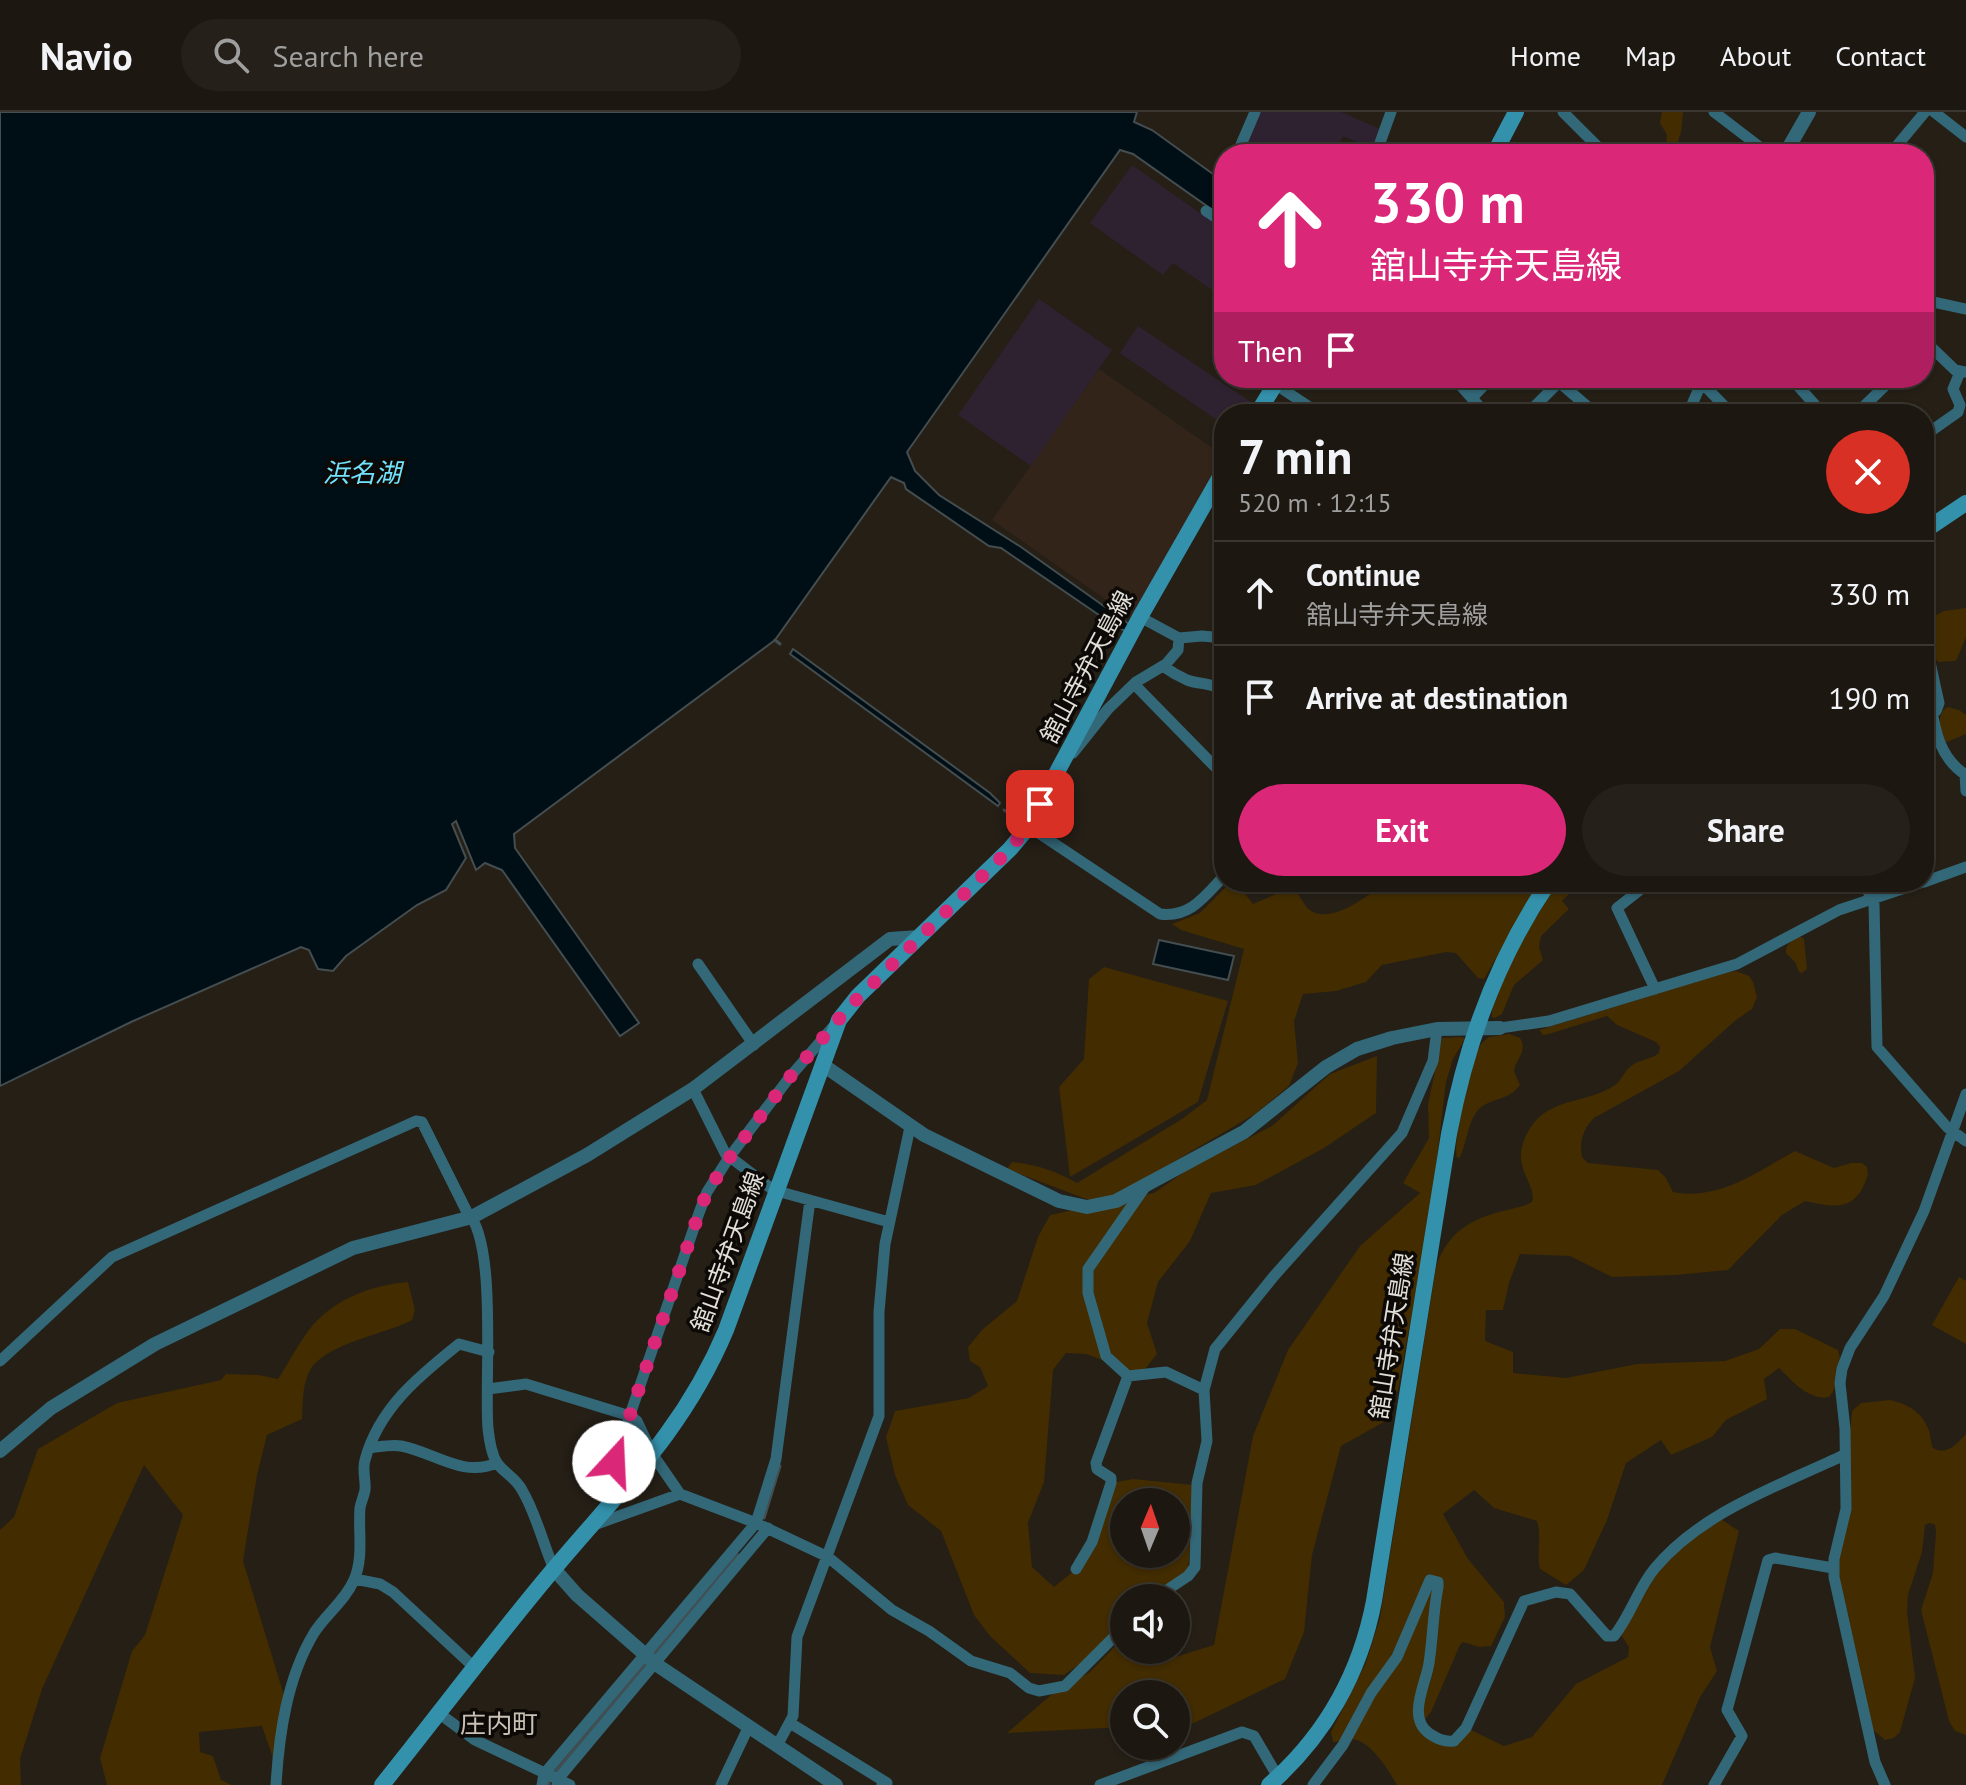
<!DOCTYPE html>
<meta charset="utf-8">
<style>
:root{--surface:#1c1710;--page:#252019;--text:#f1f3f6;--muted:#a09f9f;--line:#3a3630;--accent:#db2777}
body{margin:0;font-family:"PT Sans","Noto Sans JP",sans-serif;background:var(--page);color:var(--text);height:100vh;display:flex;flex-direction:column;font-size:30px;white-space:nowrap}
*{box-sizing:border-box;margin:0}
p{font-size:26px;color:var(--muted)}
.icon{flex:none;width:44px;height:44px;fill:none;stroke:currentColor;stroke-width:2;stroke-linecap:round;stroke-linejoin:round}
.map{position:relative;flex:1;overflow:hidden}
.details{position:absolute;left:1214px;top:292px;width:720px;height:488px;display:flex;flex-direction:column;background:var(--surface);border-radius:32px;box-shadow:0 2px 6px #0004,0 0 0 2px var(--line)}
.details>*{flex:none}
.top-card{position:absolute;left:1214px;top:32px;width:720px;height:244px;border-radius:32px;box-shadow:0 2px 6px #0004,0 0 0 2px var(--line);background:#db2777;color:#fff;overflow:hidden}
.needle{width:52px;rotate:2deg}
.fabs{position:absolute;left:1110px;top:1376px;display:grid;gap:16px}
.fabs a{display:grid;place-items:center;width:80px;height:80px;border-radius:50%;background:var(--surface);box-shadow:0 2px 6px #0004,0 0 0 2px var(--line);font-size:40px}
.pin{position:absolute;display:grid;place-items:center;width:68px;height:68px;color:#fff;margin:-34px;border-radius:16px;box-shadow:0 4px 12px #0006}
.me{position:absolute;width:88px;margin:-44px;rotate:20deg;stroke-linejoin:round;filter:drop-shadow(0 0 6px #0008)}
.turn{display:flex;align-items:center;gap:28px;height:168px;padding:0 24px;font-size:36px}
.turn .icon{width:104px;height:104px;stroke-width:2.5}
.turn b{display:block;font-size:56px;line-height:68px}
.then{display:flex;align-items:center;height:76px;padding:0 24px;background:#0003;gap:16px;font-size:30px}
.round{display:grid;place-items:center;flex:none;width:84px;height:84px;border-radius:42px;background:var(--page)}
.overview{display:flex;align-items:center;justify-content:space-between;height:136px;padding:0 24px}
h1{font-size:48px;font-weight:800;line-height:60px}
.action{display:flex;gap:16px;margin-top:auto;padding:16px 24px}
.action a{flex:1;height:92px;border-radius:48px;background:var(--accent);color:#fff;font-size:32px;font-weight:800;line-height:92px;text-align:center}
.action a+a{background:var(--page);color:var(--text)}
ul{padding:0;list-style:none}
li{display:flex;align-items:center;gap:24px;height:104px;padding:0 24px;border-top:2px solid var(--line)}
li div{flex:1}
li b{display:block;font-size:30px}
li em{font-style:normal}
header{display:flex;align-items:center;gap:48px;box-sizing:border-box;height:112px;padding:0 40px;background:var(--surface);border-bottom:2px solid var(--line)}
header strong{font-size:38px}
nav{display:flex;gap:44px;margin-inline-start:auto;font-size:28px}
.search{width:560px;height:72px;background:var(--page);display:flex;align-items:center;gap:20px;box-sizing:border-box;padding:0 28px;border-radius:44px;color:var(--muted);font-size:30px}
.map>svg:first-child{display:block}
.commercial{fill:#332419}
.industrial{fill:#2f2230}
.green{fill:#422c00;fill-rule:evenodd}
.water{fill:#000f15;stroke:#444d50;stroke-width:2}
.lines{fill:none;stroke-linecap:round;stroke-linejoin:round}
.stream{stroke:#444d50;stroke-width:3}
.minor{stroke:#336879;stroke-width:11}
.tertiary{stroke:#336879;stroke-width:14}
.secondary{stroke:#3391ac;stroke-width:16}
.route{stroke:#db2777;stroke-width:14;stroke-dasharray:0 25.2}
.labels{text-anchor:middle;stroke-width:7;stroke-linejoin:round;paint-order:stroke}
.street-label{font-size:24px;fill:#e2ded8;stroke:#0c0906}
.water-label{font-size:26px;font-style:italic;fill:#72e3fd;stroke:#0c0906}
.neighbourhood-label{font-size:26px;fill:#c9c1b5;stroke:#0c0906}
</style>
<header>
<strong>Navio</strong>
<div class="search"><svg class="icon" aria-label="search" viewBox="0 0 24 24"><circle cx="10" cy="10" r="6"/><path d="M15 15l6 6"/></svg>Search here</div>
<nav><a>Home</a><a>Map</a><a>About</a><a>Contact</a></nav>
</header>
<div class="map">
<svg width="1966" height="1673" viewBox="0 0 1966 1673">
<rect width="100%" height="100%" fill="#251f16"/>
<path class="commercial" d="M1099 257 1224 344 1132 506 992 408Z"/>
<path class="industrial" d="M1258 0H1341L1380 17 1373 37 1343 24 1335 42H1270L1245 31Z
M1132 53 1224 118V186L1173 151 1163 163 1090 111Z
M1039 187 1112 238 1031 354 958 303Z
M1138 214 1251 290 1244 302H1224V313L1120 241Z"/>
<path class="green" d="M1662 0H1683L1681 20 1674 42 1665 41 1667 23 1660 11Z
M1966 496V525L1957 547 1955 549 1938 550C1929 540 1924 520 1926 508L1944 499Z
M1948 595 1959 598 1966 603V622L1947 630 1944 629 1939 610 1942 599Z
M1385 770H1540L1484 867 1478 866 1456 841 1446 840 1382 853 1366 870 1336 879 1303 882 1294 909 1298 951 1289 974 1255 1002 1110 1087 1089 1088 1007 1057 1012 1050C1035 1052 1057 1059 1077 1071L1182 1007 1207 988 1244 837 1181 818 1172 812 1200 801 1228 773 1240 775 1253 792 1292 775C1301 782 1302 793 1311 799 1332 812 1370 783 1385 770Z
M1558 770H1581L1562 789 1569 797 1541 824 1539 835 1543 848 1514 873 1502 902 1495 906 1492 905C1489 879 1543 794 1558 770Z
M1800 824 1804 827 1807 857 1802 861 1799 860 1795 850 1786 841C1785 831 1792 829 1800 824Z
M1104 855 1228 889 1198 990 1070 1065 1059 975 1084 947 1089 867Z
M1736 859 1749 864 1753 870 1757 885 1752 897 1736 908 1679 959 1594 1006C1583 1017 1579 1030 1582 1045L1588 1051 1658 1058 1666 1066 1673 1080C1719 1089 1757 1060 1795 1039L1834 1056 1851 1051H1862L1867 1055 1868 1062C1857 1100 1836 1096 1805 1089L1782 1103 1728 1158 1676 1163 1612 1165 1570 1144 1520 1142 1509 1171 1503 1198H1486L1485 1229 1513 1240V1261L1566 1266 1637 1252 1725 1249 1759 1237 1780 1217H1795L1838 1238C1843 1252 1839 1275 1829 1285 1809 1289 1792 1269 1779 1256L1764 1267 1767 1287 1726 1308 1712 1325 1671 1343 1661 1328 1626 1351 1607 1408 1584 1458 1566 1473 1540 1457C1536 1441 1542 1424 1537 1409L1494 1396 1474 1378 1443 1402 1468 1447 1504 1490 1505 1505 1491 1534 1479 1535 1463 1530 1460 1533 1431 1600 1422 1611 1441 1631 1469 1617 1504 1634 1532 1625 1576 1572 1628 1545 1629 1535 1621 1523 1647 1473 1666 1449 1719 1406 1739 1419 1710 1535 1717 1559 1700 1585 1662 1673H1397C1389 1659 1374 1635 1359 1629 1351 1625 1342 1631 1333 1630L1331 1620 1365 1553 1380 1506 1436 1155C1447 1120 1472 1106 1507 1098 1516 1095 1524 1095 1532 1090 1537 1074 1514 1058 1523 1031 1541 982 1582 995 1615 973 1622 968 1624 959 1631 954 1639 947 1651 948 1659 941L1660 935 1656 930 1617 913 1607 904 1549 922 1543 923 1539 918 1724 861Z
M1509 922 1520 926C1528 939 1516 947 1514 959L1520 973C1510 988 1492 986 1480 996 1468 1007 1467 1031 1460 1045L1457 1046C1452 1032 1471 949 1480 934 1483 929 1484 929 1489 925Z
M1462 925 1465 927 1453 947 1446 970 1431 1097 1398 1278 1384 1310 1341 1334 1312 1443 1304 1520 1285 1567 1194 1611 1176 1612V1582H1124V1615L1007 1621 1051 1583 1090 1560 1124 1525V1538H1158L1172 1546 1214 1533 1253 1324 1288 1238 1360 1134 1420 1081 1403 1071 1429 1026 1428 992 1442 926Z
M1377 944 1376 1001 1324 1036 1256 1073 1211 1081 1190 1129 1158 1170 1147 1211 1157 1242 1141 1262 1086 1242 1066 1241 1053 1258 1044 1370 1028 1411 1032 1455 1054 1475 1076 1457 1111 1371 1133 1367 1193 1373 1188 1464 1158 1486H1124V1515L1107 1533 1064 1563 1030 1561 990 1524 974 1503 941 1419 908 1393 895 1363 886 1325 895 1299 969 1286 988 1274 980 1255 970 1249 968 1235 983 1217 1017 1189 1038 1125 1050 1103 1154 1081 1190 1056 1272 1014 1330 962ZM1124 1390H1176V1442H1124Z
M1959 1165 1966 1169V1232L1932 1213Z
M408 1170 415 1198 412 1208C385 1223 319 1232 308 1263 302 1277 303 1292 302 1307L267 1323 257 1363 243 1449 287 1593 277 1658 262 1614 199 1620 200 1640 213 1644 221 1668 232 1673H107L100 1646 132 1539 145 1523 183 1403 144 1353 42 1577 20 1647 21 1673H0V1418L14 1405 38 1337 117 1291 221 1268 226 1262 259 1263 278 1267C288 1252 301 1227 312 1214 336 1186 373 1173 408 1170Z
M1890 1288C1907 1292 1921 1299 1928 1316 1931 1323 1930 1329 1933 1336 1948 1344 1956 1332 1966 1322V1623L1955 1619 1949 1609 1921 1498 1933 1461 1936 1420 1935 1413 1930 1411 1925 1413 1922 1440 1908 1483 1907 1499 1915 1566 1900 1620 1894 1626 1885 1628 1873 1618 1837 1464 1852 1299 1861 1291Z"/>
<path class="water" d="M0 0H1137L1134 10 1152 18 1224 70V106L1133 42 1120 38 907 340 915 359 939 383 1021 435 1129 512 1125 519 1115 514 1001 436 989 434 906 377 904 371 891 365 775 528 514 722 515 736 639 911 620 924 502 758 485 751 476 758 456 709 452 712 466 746 446 778 417 793 346 844 333 859 318 857 309 838 301 835 131 910 0 974Z
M793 537 990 681 1000 691 998 694 790 542Z
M1159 828 1234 844 1228 868 1153 852Z"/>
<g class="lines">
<path class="stream" d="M775 528 780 532
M1004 698 1021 710
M764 1406 780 1354
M652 1544 738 1443
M555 1660 647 1550
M549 1673V1670"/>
<path class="minor" d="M1563 0 1599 36 1610 42
M1714 0 1769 42
M1934 0 1966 25
M1237 42 1255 0
M1376 42 1391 0
M1890 42 1925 0
M1206 99 1224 111
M1924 188 1966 197
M1924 236 1930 234 1955 258 1965 260
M1454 266 1486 302
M1791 266 1823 302
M1701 270 1732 302
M1275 272 1320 302
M1472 286 1491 266
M1527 302 1559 270 1596 302
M1688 302 1703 267
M1856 302 1893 266
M1924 324 1958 300 1960 293 1953 277 1960 260
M1140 505 1179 526 1202 524 1224 526
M1924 523 1939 591 1936 599 1932 601
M1163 554C1171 560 1178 564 1187 568 1200 573 1214 570 1224 581
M1924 561C1935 598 1930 640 1966 663
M1134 572 1224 664
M1073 641 1108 597 1136 570 1166 552 1178 538 1179 526
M1965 662 1966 679
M1028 714 1160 802C1190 806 1205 784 1224 764
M1650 770 1617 796 1655 877
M1863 770 1874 791 1877 935 1947 1015 1966 1029
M1924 770 1966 755
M698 852 754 933
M1500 916 1549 909 1737 852 1839 798 1923 770
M730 1045 776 1080
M728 1047 789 966 832 916
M1145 1075 1088 1157V1181L1106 1244 1128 1264 1166 1260 1204 1278
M777 1079 889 1110
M0 1249 112 1145 416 1009 422 1010 467 1100C498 1129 484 1272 488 1316 489 1326 492 1343 497 1351 504 1361 516 1366 522 1378 536 1401 543 1432 554 1457
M488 1277 526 1272 630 1304 637 1309 653 1343 680 1382 756 1411 828 1445 892 1498 929 1519 971 1549 1010 1561 1029 1576 1039 1579 1065 1574 1124 1515
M369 1336C379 1335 391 1332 401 1334 434 1340 462 1366 497 1351
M607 1396 606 1373 699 1101 707 1080 728 1047 693 977
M594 1413 680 1382
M1076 1457 1092 1430 1111 1371V1366L1097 1357 1096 1351 1128 1264
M355 1467 380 1472 393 1480 476 1557
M1155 1486 1188 1464 1195 1455 1197 1371 1207 1329 1204 1278 1215 1237 1274 1164 1402 1021 1433 949 1437 917
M440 1602 475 1628 570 1673
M790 1611 887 1671 882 1673
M778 1632 793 1604 797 1525 879 1304V1200L885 1132 910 1015
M276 1673C279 1622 287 1566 314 1521 326 1502 345 1489 354 1468 364 1445 358 1420 360 1396 361 1390 364 1384 365 1378 366 1368 362 1358 365 1348 379 1296 419 1264 459 1232L489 1240
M542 1673 544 1662 756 1411 776 1347 810 1088
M557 1673 558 1667 768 1416
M721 1673 749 1614
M1100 1673 1242 1620 1254 1624 1278 1665
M1313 1673 1343 1633 1371 1581 1397 1545 1430 1468 1438 1470V1475C1433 1500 1433 1525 1429 1551 1426 1572 1406 1606 1430 1622 1438 1627 1444 1630 1454 1629L1466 1616 1524 1489 1556 1480 1570 1482 1607 1524H1614C1631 1503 1638 1476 1655 1456 1703 1399 1779 1374 1844 1343
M1714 1673 1742 1624 1727 1598 1768 1448 1775 1446 1833 1456
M1885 1673 1875 1650 1834 1465V1447L1846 1397 1845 1317 1840 1271 1842 1257 1850 1236 1884 1184 1924 1099 1966 982"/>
<path class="tertiary" d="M1785 42 1809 0
M823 953 924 1023 1059 1089 1087 1095 1116 1089 1244 1020 1326 955 1357 937 1392 926 1437 917 1500 916
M0 1339 51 1296 155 1232 353 1136 472 1105 587 1043 693 977 890 827 919 825
M554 1457 577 1483 657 1553 836 1673"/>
<path class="secondary" d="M1494 42 1516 0
M1257 302 1279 266
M1924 419 1966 391
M382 1673C439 1602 494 1528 553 1458 621 1377 684 1318 726 1218L839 908 858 884 1010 737 1026 718 1140 505 1224 358
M1269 1673C1324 1625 1360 1562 1374 1489L1449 1022C1466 932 1497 846 1549 770"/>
</g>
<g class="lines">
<path class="route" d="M614 1350 699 1101 707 1080 730 1045 789 966 849 895 1010 737 1028 714 1040 692"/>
</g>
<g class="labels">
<g class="street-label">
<text transform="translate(1087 555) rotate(-62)" y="8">舘山寺弁天島線</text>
<text transform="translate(728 1140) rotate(-70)" y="8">舘山寺弁天島線</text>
<text transform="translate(1392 1224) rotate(-81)" y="8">舘山寺弁天島線</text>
</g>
<g class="water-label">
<text x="362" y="370">浜名湖</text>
</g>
<g class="neighbourhood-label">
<text x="499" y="1621">庄内町</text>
</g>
</g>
</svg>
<div class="fabs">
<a><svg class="needle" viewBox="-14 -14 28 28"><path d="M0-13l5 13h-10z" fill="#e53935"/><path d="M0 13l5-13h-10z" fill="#a09f9f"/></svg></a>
<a><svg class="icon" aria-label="sound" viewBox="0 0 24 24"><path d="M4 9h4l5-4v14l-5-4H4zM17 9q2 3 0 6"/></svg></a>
<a><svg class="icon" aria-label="search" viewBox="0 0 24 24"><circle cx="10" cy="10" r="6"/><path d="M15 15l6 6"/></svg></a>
</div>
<div class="pin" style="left:1040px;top:692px;background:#d93025"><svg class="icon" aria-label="arrive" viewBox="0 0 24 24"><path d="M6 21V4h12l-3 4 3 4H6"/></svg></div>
<svg class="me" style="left:614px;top:1350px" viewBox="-20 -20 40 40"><circle r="19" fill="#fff"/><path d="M0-13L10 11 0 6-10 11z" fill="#db2777"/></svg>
<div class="top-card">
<div class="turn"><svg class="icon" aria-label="ahead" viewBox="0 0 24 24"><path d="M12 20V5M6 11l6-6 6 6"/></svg><div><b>330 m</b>舘山寺弁天島線</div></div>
<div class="then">Then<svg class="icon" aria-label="arrive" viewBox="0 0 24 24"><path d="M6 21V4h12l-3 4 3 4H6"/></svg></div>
</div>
<section class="details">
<div class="overview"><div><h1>7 min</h1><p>520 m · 12:15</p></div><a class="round" style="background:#d93025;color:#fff"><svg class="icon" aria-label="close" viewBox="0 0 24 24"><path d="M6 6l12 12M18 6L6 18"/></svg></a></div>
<ul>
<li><svg class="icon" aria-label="ahead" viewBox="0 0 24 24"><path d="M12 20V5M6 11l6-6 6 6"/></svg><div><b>Continue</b><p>舘山寺弁天島線</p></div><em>330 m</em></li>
<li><svg class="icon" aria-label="arrive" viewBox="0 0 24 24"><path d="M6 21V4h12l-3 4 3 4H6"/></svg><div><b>Arrive at destination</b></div><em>190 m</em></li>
</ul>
<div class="action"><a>Exit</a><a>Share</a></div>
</section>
</div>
